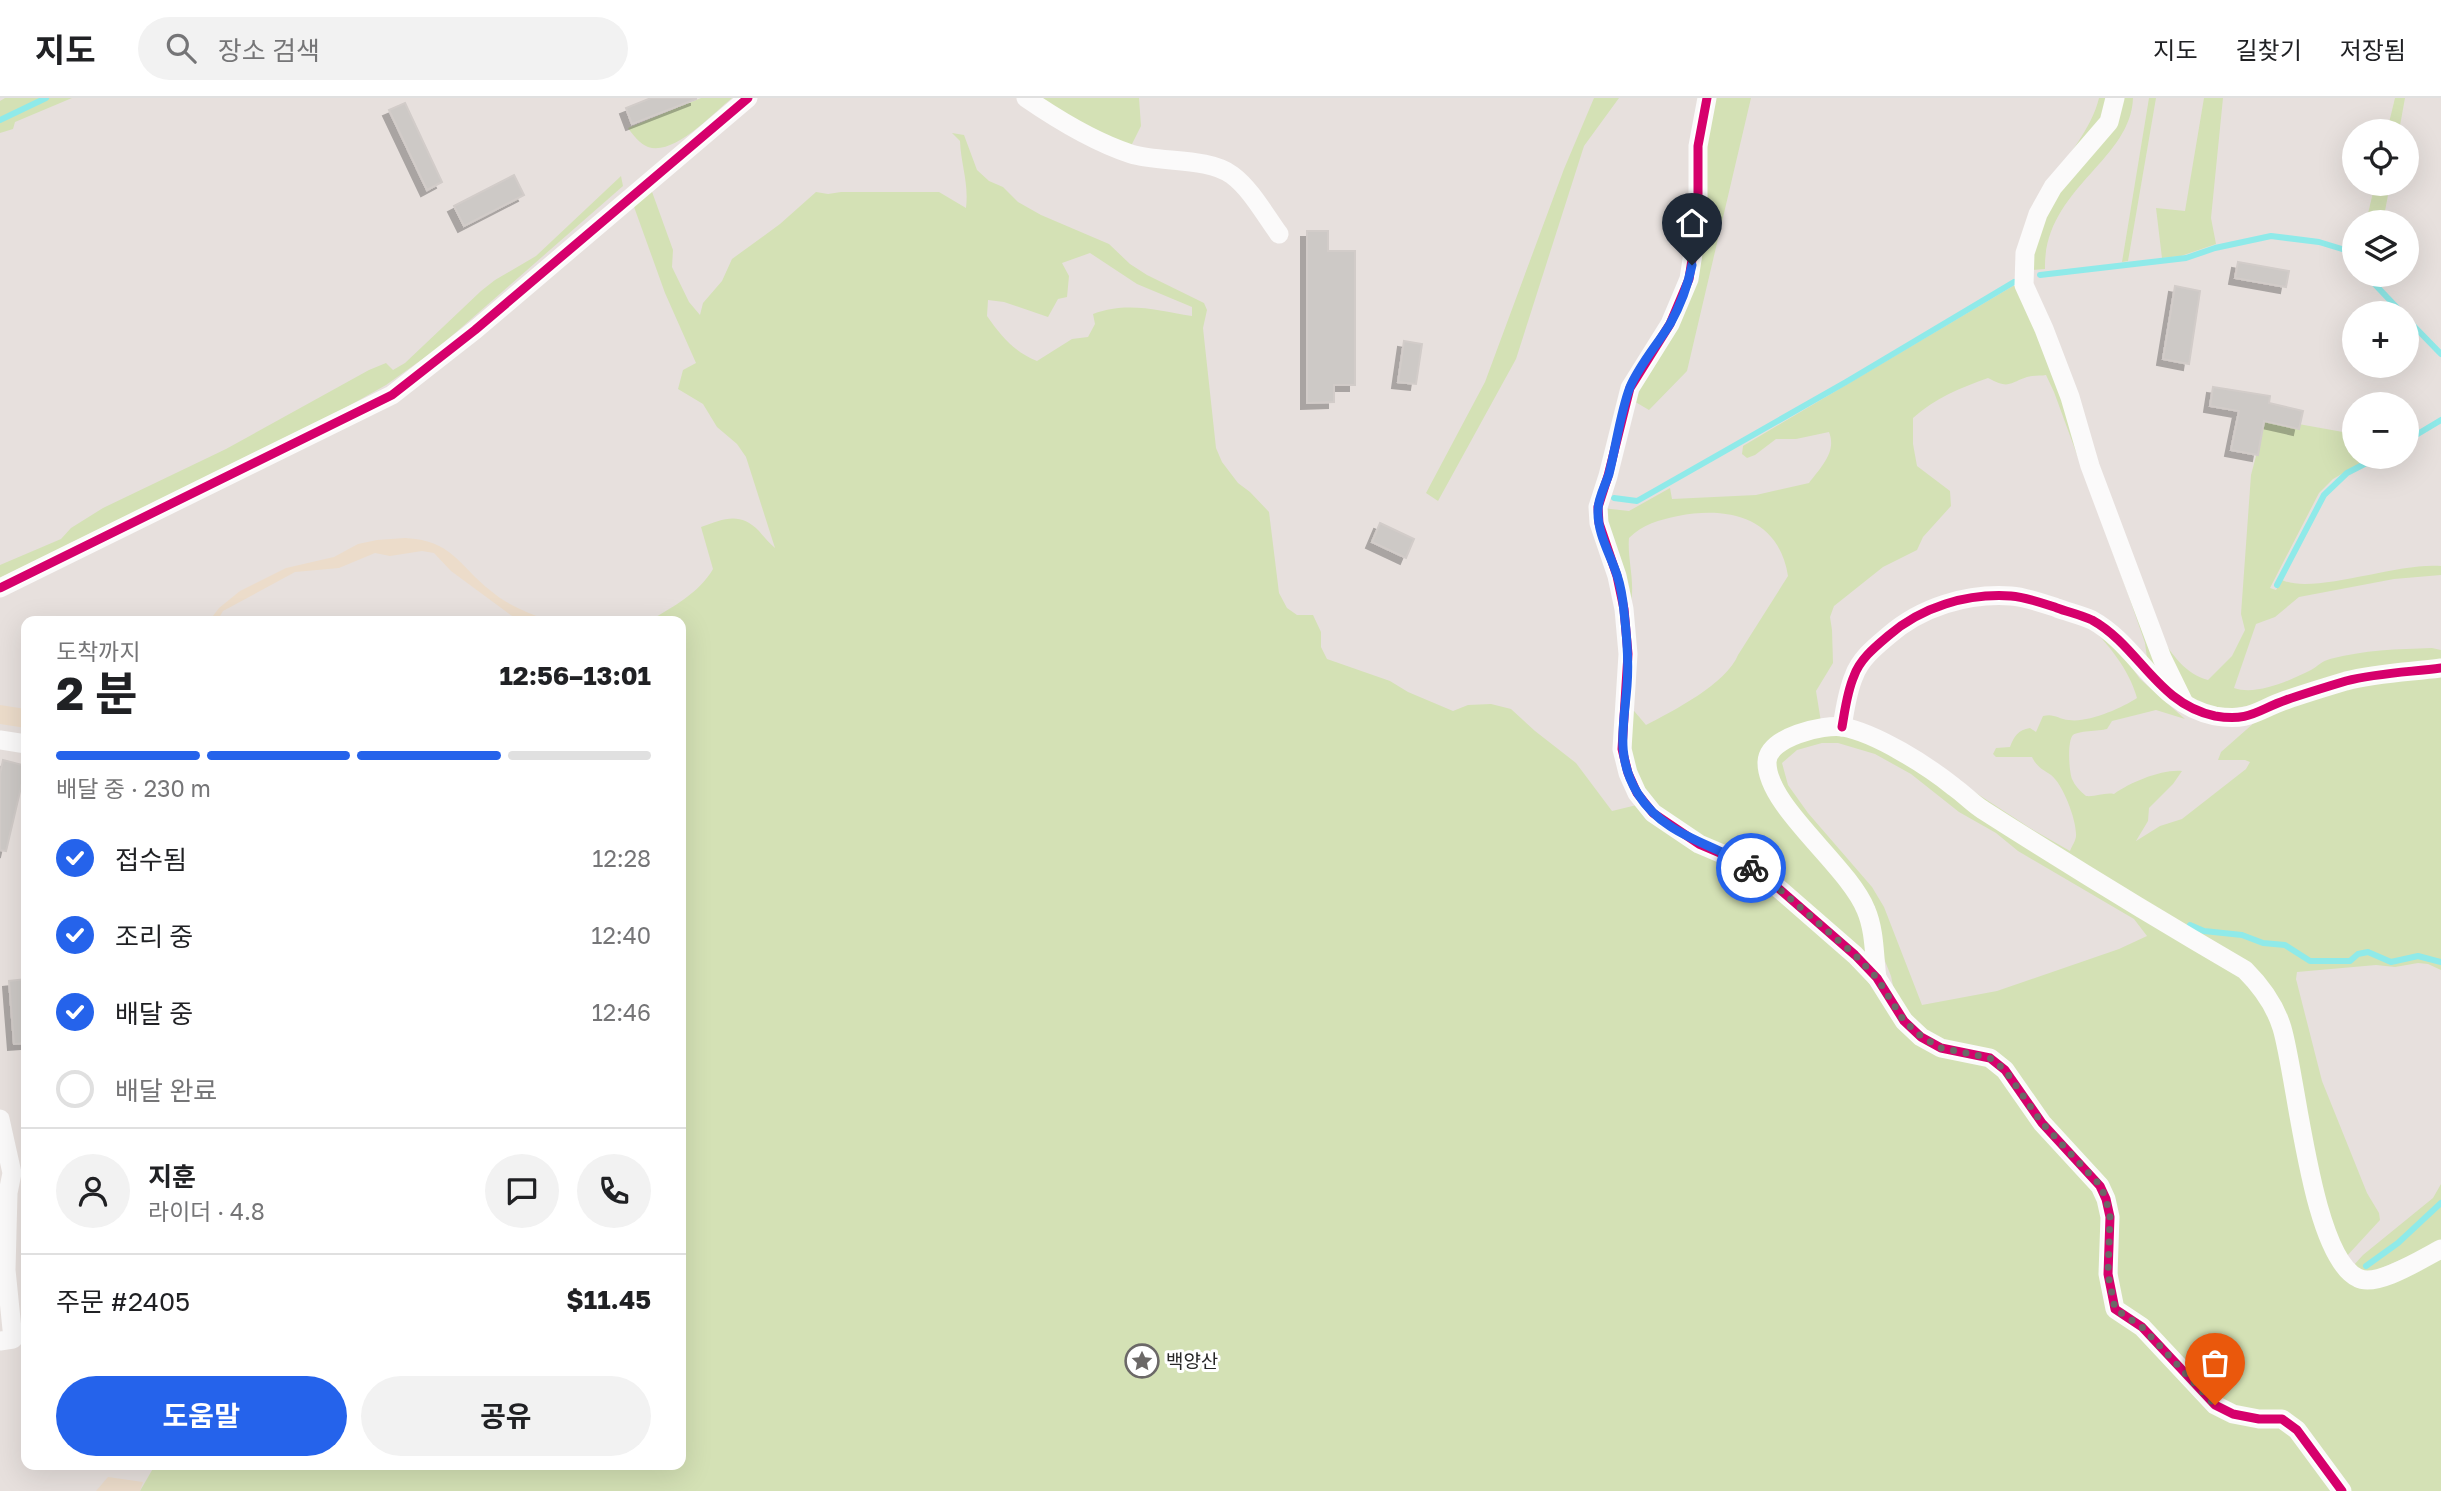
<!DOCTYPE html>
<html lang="ko">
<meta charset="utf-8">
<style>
:root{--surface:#fff;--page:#f2f2f2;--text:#202124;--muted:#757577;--line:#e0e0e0;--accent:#2563eb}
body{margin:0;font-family:"Golos Text","Noto Sans KR",sans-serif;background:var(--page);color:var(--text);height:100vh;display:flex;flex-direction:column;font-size:26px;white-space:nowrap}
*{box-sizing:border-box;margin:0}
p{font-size:23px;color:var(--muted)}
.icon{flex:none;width:38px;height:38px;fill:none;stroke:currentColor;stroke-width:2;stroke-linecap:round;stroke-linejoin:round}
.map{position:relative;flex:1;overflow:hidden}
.sheet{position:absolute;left:21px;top:518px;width:665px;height:854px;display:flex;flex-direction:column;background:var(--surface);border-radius:14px;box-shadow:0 7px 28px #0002}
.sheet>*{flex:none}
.tools{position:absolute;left:2342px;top:21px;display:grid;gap:14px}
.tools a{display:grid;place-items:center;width:77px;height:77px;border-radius:50%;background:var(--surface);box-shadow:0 7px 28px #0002;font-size:35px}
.pin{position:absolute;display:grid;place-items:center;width:60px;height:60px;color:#fff;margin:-72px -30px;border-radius:50% 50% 50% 0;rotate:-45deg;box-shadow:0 0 7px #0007}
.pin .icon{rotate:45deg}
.courier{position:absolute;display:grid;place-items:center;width:70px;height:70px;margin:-35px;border:5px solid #2563eb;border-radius:50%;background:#fff;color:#222;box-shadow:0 2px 9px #0007}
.headline em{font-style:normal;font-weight:700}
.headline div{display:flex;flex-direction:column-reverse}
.headline{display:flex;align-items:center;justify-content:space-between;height:119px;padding:0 35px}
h1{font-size:46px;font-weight:700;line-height:52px}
.bar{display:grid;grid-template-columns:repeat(4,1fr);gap:10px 7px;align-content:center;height:84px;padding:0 35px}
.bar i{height:9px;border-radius:5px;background:var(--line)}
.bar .current{background:var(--accent)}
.bar p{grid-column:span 4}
.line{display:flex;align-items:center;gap:18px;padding:0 35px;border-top:2px solid var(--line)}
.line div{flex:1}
.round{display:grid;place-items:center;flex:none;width:74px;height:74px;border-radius:37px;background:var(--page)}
ol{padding:0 35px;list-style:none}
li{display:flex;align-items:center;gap:21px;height:77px}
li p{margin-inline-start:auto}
li .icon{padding:7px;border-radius:50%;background:var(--accent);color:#fff;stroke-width:4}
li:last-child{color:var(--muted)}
li i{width:38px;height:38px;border:4px solid var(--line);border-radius:50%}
.cta{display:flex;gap:14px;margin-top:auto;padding:14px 35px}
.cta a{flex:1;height:80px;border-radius:42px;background:var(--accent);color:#fff;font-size:28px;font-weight:700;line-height:80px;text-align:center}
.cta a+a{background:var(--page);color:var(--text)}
header{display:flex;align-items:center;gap:42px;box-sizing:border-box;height:98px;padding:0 35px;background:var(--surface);border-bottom:2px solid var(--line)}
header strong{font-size:33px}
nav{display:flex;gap:38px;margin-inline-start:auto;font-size:24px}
.search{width:490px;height:63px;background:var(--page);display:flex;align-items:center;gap:18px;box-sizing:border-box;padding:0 24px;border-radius:38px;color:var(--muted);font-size:26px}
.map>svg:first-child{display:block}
.green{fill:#d4e1b5;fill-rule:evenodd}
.sand{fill:#ecdcca}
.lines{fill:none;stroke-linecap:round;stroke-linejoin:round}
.stream{stroke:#8feae9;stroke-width:6}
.building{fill:#cdc9c6;stroke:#d2ccc9;stroke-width:2;filter:url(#shadow)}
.minor{stroke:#fbfafa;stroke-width:19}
.cycleway-casing{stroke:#fff;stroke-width:13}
.cycleway{stroke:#d6006c;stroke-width:9}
.done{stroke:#6b6867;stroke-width:7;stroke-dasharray:0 12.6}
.route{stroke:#2563eb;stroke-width:9}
.labels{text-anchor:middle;stroke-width:6;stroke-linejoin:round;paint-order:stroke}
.poi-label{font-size:19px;fill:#282828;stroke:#fff;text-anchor:start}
</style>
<header>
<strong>지도</strong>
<div class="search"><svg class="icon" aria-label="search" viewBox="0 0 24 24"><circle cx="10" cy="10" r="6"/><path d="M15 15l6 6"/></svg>장소 검색</div>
<nav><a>지도</a><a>길찾기</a><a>저장됨</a></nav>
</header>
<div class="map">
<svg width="2441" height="1393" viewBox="0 0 2441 1393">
<defs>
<filter id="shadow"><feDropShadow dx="-6" dy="6" stdDeviation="0" flood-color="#0004"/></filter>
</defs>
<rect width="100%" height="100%" fill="#e7e0dd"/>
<g class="green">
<polygon points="5,0 42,0 0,20 0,3"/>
<polygon points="49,0 72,0 15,24 13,31 0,35 0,23"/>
<path d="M 701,0 L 732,0 C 712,16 674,58 648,49 C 640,46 633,37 628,30 Z"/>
<polygon points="1038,0 1139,0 1141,28 1131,48 1097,34"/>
<polygon points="1594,0 1619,0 1584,48 1516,261 1438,403 1426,395 1485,284 1564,71"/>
<polygon points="1712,0 1751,0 1687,273 1649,312 1632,302 1674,228"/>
<path d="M 2099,0 L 2110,0 L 2105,22 L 2049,86 C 2066,60 2092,30 2099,0 Z"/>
<path d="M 2123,0 L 2133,0 C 2131,63 2043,91 2045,171 L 2032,172 L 2036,141 L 2050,109 Z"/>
<polygon points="2149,0 2156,0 2128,163 2122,164"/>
<polygon points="2204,0 2223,0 2211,120 2216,146 2181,158 2162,160 2156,110 2185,113"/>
<polygon points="2395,0 2405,0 2399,33 2387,33"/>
<path d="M 952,35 L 964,37 L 977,72 L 989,83 L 1003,89 L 1018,104 L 1041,117 L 1109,146 L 1130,166 L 1147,177 L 1204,205 L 1207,212 L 1203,230 L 1216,350 L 1222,364 L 1238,385 L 1250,394 L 1269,414 L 1279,495 L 1287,510 L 1297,517 L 1313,517 L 1321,534 L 1321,549 L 1327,561 L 1390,583 L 1408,594 L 1453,613 L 1468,607 L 1491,606 L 1511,611 L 1535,633 L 1576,665 L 1612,713 L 1641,706 L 1744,770 L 1852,860 L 1901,926 L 1989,964 L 2103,1102 L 2104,1176 L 2140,1232 L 2198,1296 L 2281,1324 L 2337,1393 L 140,1393 L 155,1367 L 681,1367 L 681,523 L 649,523 C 673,509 699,495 713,471 L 701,429 C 723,421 740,413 759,433 C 764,439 769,445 775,450 L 746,359 L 737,346 L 717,329 L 703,306 L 678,291 L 683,272 L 696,265 L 665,195 L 633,106 L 651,91 L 673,152 L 672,169 L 689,204 L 700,217 L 703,205 L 722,183 L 732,161 L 780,126 L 816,94 L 828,96 L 841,94 L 939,94 L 966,110 C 969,85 961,67 960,43 ZM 1090,155 L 1137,186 L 1192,209 L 1192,218 C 1157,213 1129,203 1093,216 L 1095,226 L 1088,239 L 1072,241 L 1037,263 C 1014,254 1001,238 987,218 L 988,202 L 1004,204 L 1048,219 L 1058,201 L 1067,199 L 1069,178 L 1062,165 Z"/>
<polygon points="621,78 623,88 438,250 386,287 345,310 0,480 0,467 61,441 71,430 103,410 226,351 369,272 386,265 393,272 405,265 481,193 495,182 536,158"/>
<polygon points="2375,86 2390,86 2383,124 2366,124"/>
<path d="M 2013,188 L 2020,188 L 2135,496 L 2157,575 L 2147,560 L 2145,545 L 2127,493 L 2054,294 L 2046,277 C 2040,278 2033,277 2027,279 C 2007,286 2009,291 1988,280 C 1960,290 1935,300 1913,320 L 1913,346 L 1917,368 L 1950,393 L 1951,408 L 1923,439 L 1917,452 L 1883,469 L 1834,508 L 1830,519 L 1832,532 L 1833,565 L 1816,593 L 1821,624 L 1761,662 L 1850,794 L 1865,828 L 1865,857 L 1656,712 L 1633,673 L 1629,607 L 1646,627 C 1673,613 1726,586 1738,557 L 1788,478 C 1779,420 1729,408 1678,418 C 1659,422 1643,426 1629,440 C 1627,463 1637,489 1629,511 L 1602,410 L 1629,413 L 1670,390 L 1672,401 L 1756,397 L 1809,385 C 1821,369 1837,354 1829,334 L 1796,341 L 1776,341 L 1755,357 L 1747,360 L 1742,356 L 1743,348 Z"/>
<path d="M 2266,320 L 2354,336 L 2354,359 L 2371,359 L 2333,381 L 2319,395 L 2270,490 L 2276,492 L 2282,482 C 2314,497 2397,464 2441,468 L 2441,477 L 2394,481 L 2299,499 L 2275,519 L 2256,526 L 2234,590 C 2257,598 2291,582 2311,572 C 2318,568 2322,563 2330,561 C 2364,552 2397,551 2432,550 L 2441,552 L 2441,564 L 2266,605 L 2215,613 L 2185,599 L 2161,539 C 2173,558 2186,576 2208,582 L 2232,558 L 2245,532 L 2241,516 L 2251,377 Z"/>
<path d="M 2088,526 L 2112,542 L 2140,581 L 2185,621 L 2156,612 L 2112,623 L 2107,631 C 2099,633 2077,633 2073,637 C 2067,643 2069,673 2072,681 C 2075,688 2080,693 2086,698 C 2096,699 2105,694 2114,696 C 2131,684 2162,671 2182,673 L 2173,686 L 2149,710 L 2148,723 L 2136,743 L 2160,728 L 2182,721 L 2246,671 L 2250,664 L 2245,662 L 2218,662 L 2221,654 L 2255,624 L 2334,591 L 2441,576 L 2441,863 L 2418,858 L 2391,863 L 2368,854 L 2358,856 L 2350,862 L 2310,862 L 2285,846 L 2263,844 L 2242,837 L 2190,828 L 2203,833 L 2285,847 L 2310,864 L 2350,863 L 2358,857 L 2368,855 L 2391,865 L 2418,859 L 2441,865 L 2441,872 L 2428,866 L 2418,865 L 2395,869 L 2376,867 L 2297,874 L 2296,881 L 2322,983 L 2367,1095 L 2379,1115 L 2380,1122 L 2346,1159 L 2328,1119 L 2277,903 L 1983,705 L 1959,684 L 2030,730 L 2070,753 C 2072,748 2076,742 2076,738 C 2077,723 2063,686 2051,677 C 2042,671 2037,669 2032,659 L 1996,659 L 1993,656 L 1996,650 L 2010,649 C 2014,638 2018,632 2030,630 L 2036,634 L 2043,618 C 2054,615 2058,621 2069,622 C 2088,625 2122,610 2137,600 C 2129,571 2108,546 2088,526 Z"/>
<path d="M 1842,635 L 1898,659 L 2211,859 L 2255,890 L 2276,930 L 2304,1080 L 2355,1186 L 2441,1157 L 2441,1393 L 2347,1393 L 2300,1329 L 2234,1312 L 2119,1208 L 2115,1118 L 2008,969 L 1924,935 L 1896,902 L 1891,878 L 1879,848 L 1789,702 L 1773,663 L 1794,644 ZM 1822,645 L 1838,645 L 1875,656 L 1911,676 L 1959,714 L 1996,735 L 2018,753 L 2134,821 L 2147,838 L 2119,851 L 1997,893 L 1922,907 L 1884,809 L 1872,789 L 1808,715 L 1788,687 L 1782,665 L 1797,652 Z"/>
<polygon points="2441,1086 2441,1104 2398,1144 2365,1168 2399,1146 2441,1106 2441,1144 2368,1176 2353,1168 2363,1157 2433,1100"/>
</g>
<g class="sand">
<path d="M 405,440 C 452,442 458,467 491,493 C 507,507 530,516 550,523 L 519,523 L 451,473 L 434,455 L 422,453 L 390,458 L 375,455 L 339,470 L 295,474 L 223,513 L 217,523 L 209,523 L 219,510 L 240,493 L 286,470 L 334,459 L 358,446 L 377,442 Z"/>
<polygon points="0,607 26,611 26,630 0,626"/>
<polygon points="108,1379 143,1384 140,1393 96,1393"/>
</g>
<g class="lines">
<g class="stream">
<polyline points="0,22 46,0"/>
<polyline points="2040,177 2186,160 2215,150 2271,138 2319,144 2342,151"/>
<polyline points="2366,177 2402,215"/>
<polyline points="2406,220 2441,256"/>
<polyline points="2406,343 2441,322"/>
<polyline points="1614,400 1637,403 1846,284 2014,184"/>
<polyline points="2277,487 2324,397 2347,375 2378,359"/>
<polyline points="2190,827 2204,833 2242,837 2263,845 2285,847 2310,863 2350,863 2358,856 2368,854 2391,864 2418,858 2441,864"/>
<polyline points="2366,1168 2398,1145 2441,1105"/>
</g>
</g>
<g class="building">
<polygon points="651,0 696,0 696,1 632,26 626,10"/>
<polygon points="405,5 442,84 427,92 389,12"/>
<polygon points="514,77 524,97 464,128 454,108"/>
<polygon points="1307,133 1328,133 1328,153 1355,153 1355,287 1334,287 1334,304 1307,305"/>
<polygon points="2238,164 2289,173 2286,189 2235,180"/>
<polygon points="2175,188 2200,193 2189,266 2163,261"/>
<polygon points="1404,243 1422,246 1416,286 1398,284"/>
<polygon points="2213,289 2270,298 2269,305 2303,313 2299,331 2264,323 2258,357 2231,352 2239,313 2210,308"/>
<polygon points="1380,425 1414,441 1406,460 1372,444"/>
<polygon points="3,662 26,668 6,753 0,752 0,676"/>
<polygon points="26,881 26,945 14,946 9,883"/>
</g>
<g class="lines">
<g class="minor">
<path d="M 1026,0 C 1058,22 1094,44 1131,56 C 1160,65 1208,59 1232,77 C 1251,91 1265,117 1279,136"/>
<polyline points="1707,0 1698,48 1698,123 1689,181 1670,226 1630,290 1608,378 1598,409 1599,425 1617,478 1624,511 1628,556 1622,651 1628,675 1637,695 1653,715 1699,746 1746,766 1769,782 1855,857 1877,880 1904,923 1921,939 1941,950 1990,960 2005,972 2042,1025 2100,1088 2106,1101 2110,1119 2108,1176 2115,1211 2142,1229 2215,1307 2233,1316 2259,1321 2282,1321 2297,1332 2342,1393"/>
<polyline points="2115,0 2109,24 2053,89 2038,116 2025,155 2024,187 2044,231 2070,299 2090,368 2162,560 2183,603"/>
<polyline points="0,490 392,297 475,232 748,0"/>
<path d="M 1842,629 C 1845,612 1847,594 1854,578 C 1860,561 1875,549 1888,538 C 1921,509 1967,495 2011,498 C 2026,499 2042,505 2057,510 C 2068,514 2081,517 2092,522 C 2139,548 2157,606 2215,618 C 2250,624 2257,612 2286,602 C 2306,595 2326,589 2346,583 C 2377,575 2410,574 2441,570"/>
<polyline points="0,642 26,646"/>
<path d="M 1877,880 C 1874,858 1875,833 1866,812 C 1848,767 1766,708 1767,664 C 1768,639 1823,626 1843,629 C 1876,635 1928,668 1954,689 C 1964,696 1973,706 1983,712 C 2069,767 2157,821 2245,872 C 2262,889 2275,907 2282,930 C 2297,980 2311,1158 2358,1180 C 2377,1190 2423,1160 2441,1151"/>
<polyline points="0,1021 12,1075 8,1095 6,1172 13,1241 0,1243"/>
</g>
<defs>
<g id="cycleway">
<polyline points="1707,0 1698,48 1698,123 1689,181 1670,226 1630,290 1608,378 1598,409 1599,425 1617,478 1624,511 1628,556 1622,651 1628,675 1637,695 1653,715 1699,746 1746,766 1769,782 1855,857 1877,880 1904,923 1921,939 1941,950 1990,960 2005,972 2042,1025 2100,1088 2106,1101 2110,1119 2108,1176 2115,1211 2142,1229 2215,1307 2233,1316 2259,1321 2282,1321 2297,1332 2342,1393"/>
<polyline points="0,490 392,297 475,232 748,0"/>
<path d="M 1842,629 C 1845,612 1847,594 1854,578 C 1860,561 1875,549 1888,538 C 1921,509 1967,495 2011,498 C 2026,499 2042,505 2057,510 C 2068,514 2081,517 2092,522 C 2139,548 2157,606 2215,618 C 2250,624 2257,612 2286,602 C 2306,595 2326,589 2346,583 C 2377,575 2410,574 2441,570"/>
</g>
</defs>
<use href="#cycleway" class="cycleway-casing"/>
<use href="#cycleway" class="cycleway"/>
</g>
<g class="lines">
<polyline class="done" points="1751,770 1769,782 1855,857 1877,880 1904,923 1922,939 1941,950 1990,960 2005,972 2042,1025 2100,1087 2106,1101 2110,1119 2108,1176 2115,1211 2142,1229 2215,1307"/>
<path class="route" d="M 1692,167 C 1688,187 1680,208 1670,226 C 1657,247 1640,266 1630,289 C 1620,315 1616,349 1609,376 C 1605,388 1598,400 1598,412 C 1597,435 1610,456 1617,477 C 1621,489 1623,502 1624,514 C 1627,539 1629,563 1627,588 C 1624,627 1615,659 1638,696 C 1666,740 1712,744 1751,770"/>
</g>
<defs>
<symbol id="sight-ring" viewBox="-11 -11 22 22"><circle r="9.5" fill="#fff" stroke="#6b6867" stroke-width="1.5"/><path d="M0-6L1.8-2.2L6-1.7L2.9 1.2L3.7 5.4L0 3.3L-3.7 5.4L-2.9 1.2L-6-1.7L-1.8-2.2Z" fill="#6b6867"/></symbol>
</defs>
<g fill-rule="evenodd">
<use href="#sight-ring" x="1123" y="1244" width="38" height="38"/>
</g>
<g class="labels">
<g class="poi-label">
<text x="1166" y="1270">백양산</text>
</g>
</g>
</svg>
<div class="tools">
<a><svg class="icon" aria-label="locate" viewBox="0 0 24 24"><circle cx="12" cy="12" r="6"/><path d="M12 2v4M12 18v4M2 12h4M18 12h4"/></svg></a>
<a><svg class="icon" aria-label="layers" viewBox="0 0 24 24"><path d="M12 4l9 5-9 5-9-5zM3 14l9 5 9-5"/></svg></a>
<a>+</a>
<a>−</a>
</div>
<div class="pin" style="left:2215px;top:1307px;background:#ea580c"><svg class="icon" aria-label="bag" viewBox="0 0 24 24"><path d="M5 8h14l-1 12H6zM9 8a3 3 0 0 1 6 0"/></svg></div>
<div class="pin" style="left:1692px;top:167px;background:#1f2937"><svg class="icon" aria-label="home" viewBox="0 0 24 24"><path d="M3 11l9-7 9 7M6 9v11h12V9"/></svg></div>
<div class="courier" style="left:1751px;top:770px"><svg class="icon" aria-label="bike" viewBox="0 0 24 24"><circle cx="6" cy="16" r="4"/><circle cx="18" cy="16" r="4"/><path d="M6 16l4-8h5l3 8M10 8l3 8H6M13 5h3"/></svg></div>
<section class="sheet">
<div class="headline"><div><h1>2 분</h1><p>도착까지</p></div><em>12:56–13:01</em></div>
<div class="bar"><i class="current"></i><i class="current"></i><i class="current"></i><i></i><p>배달 중 · 230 m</p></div>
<ol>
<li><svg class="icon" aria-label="check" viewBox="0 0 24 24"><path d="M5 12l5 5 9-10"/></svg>접수됨<p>12:28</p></li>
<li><svg class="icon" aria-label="check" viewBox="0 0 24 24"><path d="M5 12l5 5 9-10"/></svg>조리 중<p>12:40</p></li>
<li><svg class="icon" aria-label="check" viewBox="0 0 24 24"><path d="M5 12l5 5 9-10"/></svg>배달 중<p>12:46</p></li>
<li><i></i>배달 완료</li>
</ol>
<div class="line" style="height:126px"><a class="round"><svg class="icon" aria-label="person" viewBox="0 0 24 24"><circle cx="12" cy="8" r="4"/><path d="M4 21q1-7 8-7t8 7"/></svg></a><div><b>지훈</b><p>라이더 · 4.8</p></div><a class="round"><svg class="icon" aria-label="chat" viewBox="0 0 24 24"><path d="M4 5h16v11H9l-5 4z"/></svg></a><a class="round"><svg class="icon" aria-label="phone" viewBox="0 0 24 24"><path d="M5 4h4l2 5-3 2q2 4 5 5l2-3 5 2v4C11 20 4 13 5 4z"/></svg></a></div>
<div class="line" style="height:91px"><div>주문 #2405</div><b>$11.45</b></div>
<div class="cta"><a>도움말</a><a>공유</a></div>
</section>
</div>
